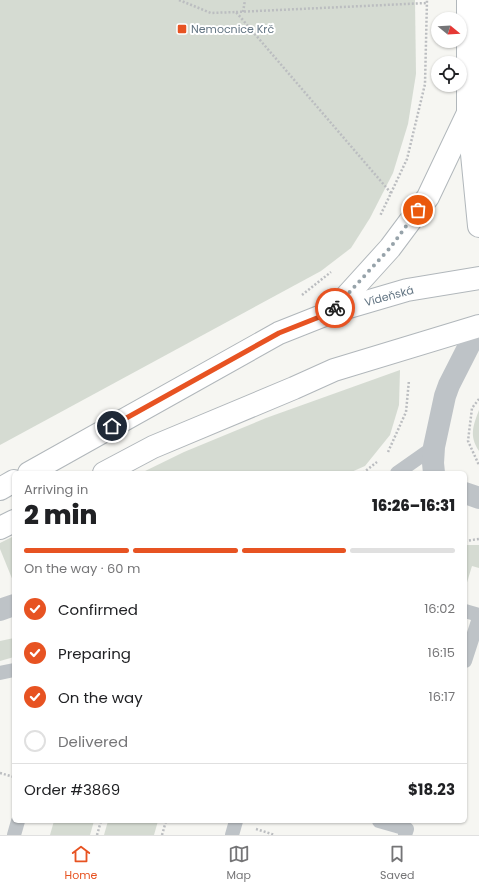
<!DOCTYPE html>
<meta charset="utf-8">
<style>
:root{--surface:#fff;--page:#f2f2f2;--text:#202124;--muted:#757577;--line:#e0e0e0;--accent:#e75322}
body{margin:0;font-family:Poppins,sans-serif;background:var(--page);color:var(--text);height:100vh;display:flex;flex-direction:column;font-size:15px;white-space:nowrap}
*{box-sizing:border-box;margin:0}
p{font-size:13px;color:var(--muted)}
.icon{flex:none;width:22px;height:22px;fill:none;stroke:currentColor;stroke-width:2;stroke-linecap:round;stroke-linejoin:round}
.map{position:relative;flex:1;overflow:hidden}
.sheet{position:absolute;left:12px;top:471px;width:455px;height:352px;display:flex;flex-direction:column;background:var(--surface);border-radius:6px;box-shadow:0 1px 3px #0004}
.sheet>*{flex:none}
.needle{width:26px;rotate:108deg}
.tools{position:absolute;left:431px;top:12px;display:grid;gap:8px}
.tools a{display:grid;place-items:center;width:36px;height:36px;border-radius:50%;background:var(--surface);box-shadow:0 1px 3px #0004;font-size:20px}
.pin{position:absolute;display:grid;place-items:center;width:34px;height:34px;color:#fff;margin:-17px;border:2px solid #fff;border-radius:50%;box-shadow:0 1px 4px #0007}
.courier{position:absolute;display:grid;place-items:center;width:40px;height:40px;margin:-20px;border:3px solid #e75322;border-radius:50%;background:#fff;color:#222;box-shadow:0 1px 5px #0007}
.head em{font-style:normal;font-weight:800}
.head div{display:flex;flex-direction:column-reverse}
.head{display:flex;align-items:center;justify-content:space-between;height:68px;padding:0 12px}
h1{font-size:26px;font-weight:800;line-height:30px}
.bar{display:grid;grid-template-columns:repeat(4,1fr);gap:6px 4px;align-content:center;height:48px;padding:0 12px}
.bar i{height:5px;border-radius:3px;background:var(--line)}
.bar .selected{background:var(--accent)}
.bar p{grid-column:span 4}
.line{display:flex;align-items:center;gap:10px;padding:0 12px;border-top:1px solid var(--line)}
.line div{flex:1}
ol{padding:0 12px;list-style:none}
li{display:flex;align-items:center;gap:12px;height:44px}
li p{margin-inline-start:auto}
li .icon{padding:4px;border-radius:50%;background:var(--accent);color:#fff;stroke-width:4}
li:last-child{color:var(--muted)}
li i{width:22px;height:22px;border:2px solid var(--line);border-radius:50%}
.tab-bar{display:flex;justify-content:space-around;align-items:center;height:56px;border-top:1px solid var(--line);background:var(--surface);font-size:11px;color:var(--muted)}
.tab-bar a{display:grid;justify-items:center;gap:2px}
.tab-bar .selected{color:var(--accent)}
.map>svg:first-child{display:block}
.green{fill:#d5dbd2}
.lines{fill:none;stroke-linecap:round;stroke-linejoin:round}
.secondary-casing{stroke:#b1b7bb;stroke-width:24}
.path{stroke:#bbbdc0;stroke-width:2.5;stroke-dasharray:2 2;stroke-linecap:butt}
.service{stroke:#bec3c7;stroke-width:14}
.minor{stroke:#bec3c7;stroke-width:22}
.secondary{stroke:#fff;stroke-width:22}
.done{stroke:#97a3aa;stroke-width:4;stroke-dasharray:0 7.2}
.route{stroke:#e75322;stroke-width:5}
.poi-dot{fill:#e75322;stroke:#fff;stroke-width:1.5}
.labels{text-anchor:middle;stroke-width:4;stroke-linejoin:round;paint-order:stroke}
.poi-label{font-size:11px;fill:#647684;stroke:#fff;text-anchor:start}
.street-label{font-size:11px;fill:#647684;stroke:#fff}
</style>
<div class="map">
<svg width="479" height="835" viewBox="0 0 479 835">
<rect width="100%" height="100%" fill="#f6f6f2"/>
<g class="green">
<polygon points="0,0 415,0 416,74 408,124 393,173 370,218 351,248 321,271 0,445"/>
<polygon points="400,370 399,405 390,435 365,466 349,473 141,473 184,452 266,418"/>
<path d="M 479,410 L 479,451 C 469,436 473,426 479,410 Z"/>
<polygon points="14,536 14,580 13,581 0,549 0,543"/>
<polygon points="465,545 479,545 479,568 472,566 465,589"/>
<polygon points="14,638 14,657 0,661 0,641"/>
<polygon points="54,821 94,821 90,835 50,835"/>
<polygon points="108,821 158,821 154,835 104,835"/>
</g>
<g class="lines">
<defs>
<g id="secondary">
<polyline points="468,0 468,113 479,226"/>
<polyline points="332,312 390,248 428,197 468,113"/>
<polyline points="29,473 279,333 332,312 407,290 479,278"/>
<polyline points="104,473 153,447 294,388 334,370 479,326"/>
<polyline points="0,489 14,481"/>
<polyline points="0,528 14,521"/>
</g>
</defs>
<use href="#secondary" class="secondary-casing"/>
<g class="path">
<polyline points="179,0 211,13 236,12 391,193 380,216"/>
<polyline points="236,12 427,3"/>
<polyline points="243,12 245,0"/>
<polyline points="391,193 407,159 425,84 427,0"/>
<polyline points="302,295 331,272"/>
<polyline points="479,399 472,408 468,441 478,463 479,464"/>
<polyline points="388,452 406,412 409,380"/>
<polyline points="363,473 377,462"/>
<polyline points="465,541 479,539"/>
<polyline points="0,773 14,777"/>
<polyline points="256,829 275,835"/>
<polyline points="97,835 101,821"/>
<polyline points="162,835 166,821"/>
</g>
<g class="service">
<polyline points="397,473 434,447"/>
<polyline points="465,611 479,615"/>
<polyline points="465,661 479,618"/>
<polyline points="0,673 14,670"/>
<polyline points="379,821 407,829 405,835"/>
<polyline points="14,835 18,821"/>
<polyline points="232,835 236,821"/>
</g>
<g class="minor">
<polyline points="434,473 433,463 434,447 445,396 449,385 479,326"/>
<polyline points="465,493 479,498"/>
<polyline points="0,610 14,605"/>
</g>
<use href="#secondary" class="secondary"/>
</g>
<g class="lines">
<polyline class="done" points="335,308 390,248 418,210"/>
<polyline class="route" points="112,426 279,333 332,312 335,308"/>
</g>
<rect class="poi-dot" x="177" y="24" width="10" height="10" rx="2"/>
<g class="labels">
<g class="poi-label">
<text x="191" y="33">Nemocnice Krč</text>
</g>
<g class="street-label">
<text transform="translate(389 296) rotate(-15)" y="4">Vídeňská</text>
</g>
</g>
</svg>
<div class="tools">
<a><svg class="needle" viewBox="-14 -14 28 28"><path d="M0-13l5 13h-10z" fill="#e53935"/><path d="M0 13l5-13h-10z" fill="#757577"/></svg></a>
<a><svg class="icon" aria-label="locate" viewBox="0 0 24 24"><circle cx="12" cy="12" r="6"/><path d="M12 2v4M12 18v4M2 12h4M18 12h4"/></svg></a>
</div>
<div class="pin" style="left:418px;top:210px;background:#ea580c"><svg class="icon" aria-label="bag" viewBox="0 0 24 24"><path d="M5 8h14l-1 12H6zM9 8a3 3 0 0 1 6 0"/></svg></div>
<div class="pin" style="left:112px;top:426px;background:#1f2937"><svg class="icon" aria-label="home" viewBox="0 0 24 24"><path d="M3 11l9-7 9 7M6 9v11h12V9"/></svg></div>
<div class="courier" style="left:335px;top:308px"><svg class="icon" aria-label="bike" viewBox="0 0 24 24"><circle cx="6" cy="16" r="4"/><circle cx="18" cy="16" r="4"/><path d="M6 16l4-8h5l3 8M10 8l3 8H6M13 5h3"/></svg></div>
<section class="sheet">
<div class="head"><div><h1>2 min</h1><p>Arriving in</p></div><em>16:26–16:31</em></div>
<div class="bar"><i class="selected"></i><i class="selected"></i><i class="selected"></i><i></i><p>On the way · 60 m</p></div>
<ol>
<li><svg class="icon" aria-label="check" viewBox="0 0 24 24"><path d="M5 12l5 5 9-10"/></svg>Confirmed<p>16:02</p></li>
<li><svg class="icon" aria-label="check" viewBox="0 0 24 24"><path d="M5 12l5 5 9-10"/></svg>Preparing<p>16:15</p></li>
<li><svg class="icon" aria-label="check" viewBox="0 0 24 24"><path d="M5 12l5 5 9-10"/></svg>On the way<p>16:17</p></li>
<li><i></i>Delivered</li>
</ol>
<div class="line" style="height:52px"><div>Order #3869</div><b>$18.23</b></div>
</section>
</div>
<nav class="tab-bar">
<a class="selected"><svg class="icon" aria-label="home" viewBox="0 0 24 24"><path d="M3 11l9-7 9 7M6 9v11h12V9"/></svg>Home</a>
<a><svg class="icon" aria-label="map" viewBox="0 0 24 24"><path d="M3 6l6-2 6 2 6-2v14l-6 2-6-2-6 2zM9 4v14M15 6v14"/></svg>Map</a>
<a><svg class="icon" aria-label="saved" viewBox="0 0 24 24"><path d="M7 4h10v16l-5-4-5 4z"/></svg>Saved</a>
</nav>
